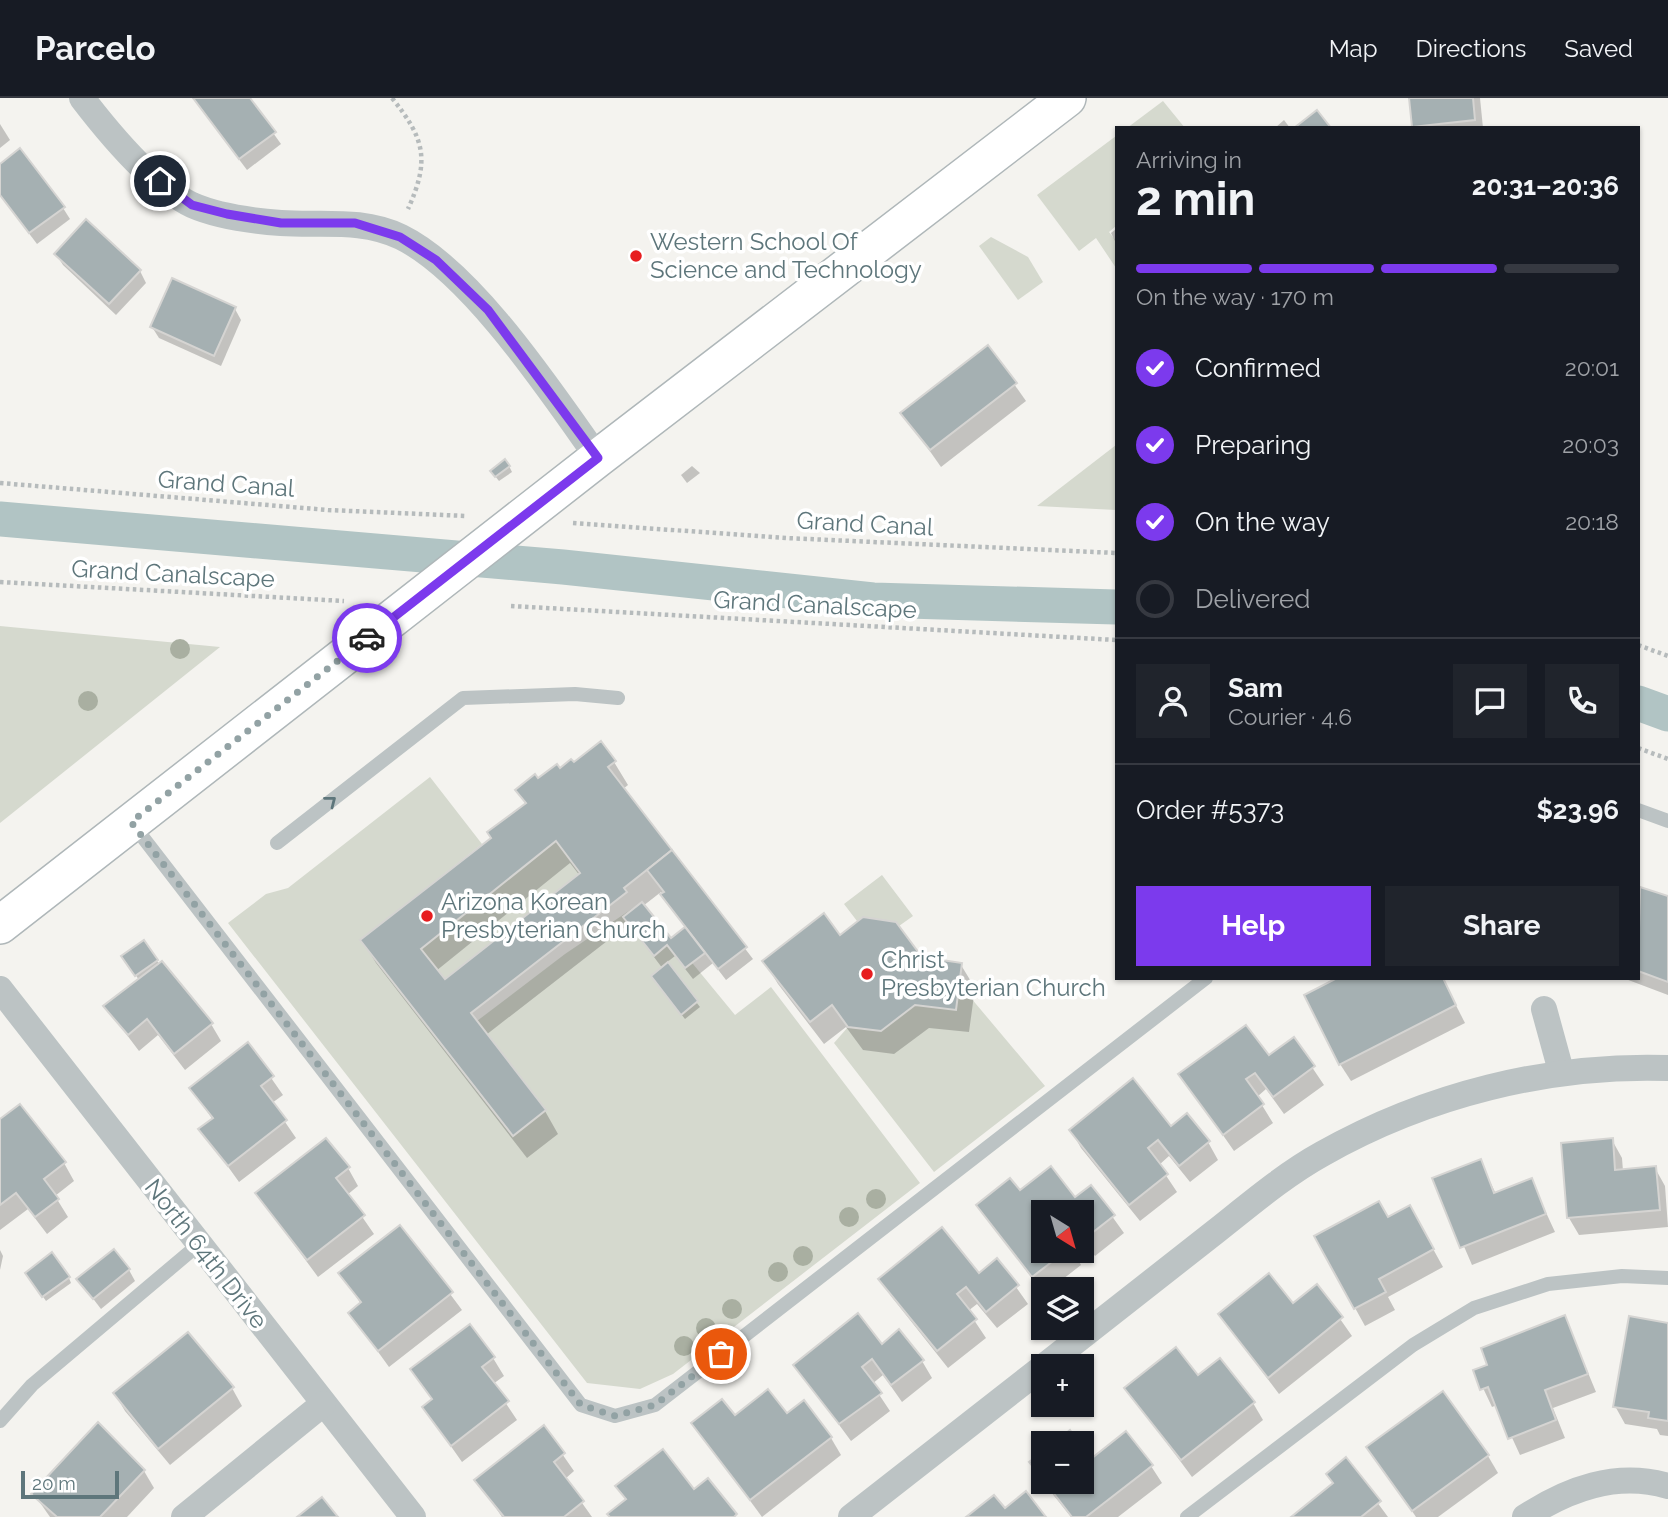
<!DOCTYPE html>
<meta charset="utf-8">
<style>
:root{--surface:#171b24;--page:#20242c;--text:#f1f3f6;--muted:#9ea1a6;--line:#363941;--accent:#7c3aed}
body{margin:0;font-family:Raleway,sans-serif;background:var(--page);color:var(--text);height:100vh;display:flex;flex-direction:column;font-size:26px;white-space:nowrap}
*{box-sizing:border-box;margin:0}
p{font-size:23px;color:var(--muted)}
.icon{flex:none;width:38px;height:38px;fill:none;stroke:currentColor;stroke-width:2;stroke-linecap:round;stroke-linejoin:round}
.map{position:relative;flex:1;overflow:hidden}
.side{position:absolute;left:1115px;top:28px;width:525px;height:854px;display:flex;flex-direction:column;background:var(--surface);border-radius:0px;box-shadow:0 2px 5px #0004}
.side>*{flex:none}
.needle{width:46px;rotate:143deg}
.controls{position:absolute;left:1031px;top:1102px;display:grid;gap:14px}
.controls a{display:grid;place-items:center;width:63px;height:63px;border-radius:0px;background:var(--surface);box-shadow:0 2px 5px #0004;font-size:35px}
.scale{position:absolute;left:21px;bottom:18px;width:98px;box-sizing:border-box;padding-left:7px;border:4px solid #5e767b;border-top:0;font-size:19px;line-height:24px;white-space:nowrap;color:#5e767b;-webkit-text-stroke:5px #fff;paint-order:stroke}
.pin{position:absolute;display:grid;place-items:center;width:60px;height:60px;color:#fff;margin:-30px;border:4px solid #fff;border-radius:50%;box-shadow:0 2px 7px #0007}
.courier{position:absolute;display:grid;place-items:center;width:70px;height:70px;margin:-35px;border:5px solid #7c3aed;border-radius:50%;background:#fff;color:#222;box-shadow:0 2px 9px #0007}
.summary em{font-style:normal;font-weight:700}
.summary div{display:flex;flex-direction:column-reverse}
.summary{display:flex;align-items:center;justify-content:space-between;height:119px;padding:0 21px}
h1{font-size:46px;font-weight:700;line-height:52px}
.bar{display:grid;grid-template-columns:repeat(4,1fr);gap:10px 7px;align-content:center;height:84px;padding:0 21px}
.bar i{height:9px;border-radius:5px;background:var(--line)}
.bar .selected{background:var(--accent)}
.bar p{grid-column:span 4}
.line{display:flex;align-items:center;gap:18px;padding:0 21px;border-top:2px solid var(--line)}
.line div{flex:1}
.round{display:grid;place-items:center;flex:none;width:74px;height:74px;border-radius:0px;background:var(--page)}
ol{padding:0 21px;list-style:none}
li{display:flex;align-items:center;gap:21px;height:77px}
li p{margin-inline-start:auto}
li .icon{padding:7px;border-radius:50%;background:var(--accent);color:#fff;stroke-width:4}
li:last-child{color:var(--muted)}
li i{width:38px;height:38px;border:4px solid var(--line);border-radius:50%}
.button{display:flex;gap:14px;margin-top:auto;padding:14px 21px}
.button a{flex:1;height:80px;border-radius:0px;background:var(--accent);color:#fff;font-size:28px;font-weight:700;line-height:80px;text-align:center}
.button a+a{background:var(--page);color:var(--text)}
header{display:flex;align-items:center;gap:42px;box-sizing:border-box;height:98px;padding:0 35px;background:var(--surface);border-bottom:2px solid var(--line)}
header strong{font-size:33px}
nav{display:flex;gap:38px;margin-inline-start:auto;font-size:24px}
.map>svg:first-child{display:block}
.green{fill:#d5d9ce}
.shadow{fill:#0003;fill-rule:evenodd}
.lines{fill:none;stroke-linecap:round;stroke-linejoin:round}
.canal{stroke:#b1c4c4;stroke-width:35}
.building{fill:#a5b0b2;stroke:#d5d4d2;stroke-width:2;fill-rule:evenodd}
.secondary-casing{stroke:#afb7b9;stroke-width:40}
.path{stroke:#b6bbbc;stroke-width:4.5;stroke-dasharray:3.5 3.5;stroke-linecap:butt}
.service{stroke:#bcc3c4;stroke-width:14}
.minor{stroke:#bcc3c4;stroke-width:26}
.secondary{stroke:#fff;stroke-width:37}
.tree{fill:#a9afa1}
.oneway{stroke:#5e767b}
.done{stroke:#92a2a4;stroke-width:7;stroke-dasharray:0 12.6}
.route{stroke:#7c3aed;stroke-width:9}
.poi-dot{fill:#e71d1f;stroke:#fff;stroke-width:2.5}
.labels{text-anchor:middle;stroke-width:7;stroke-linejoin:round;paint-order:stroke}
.poi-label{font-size:24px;fill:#5e767b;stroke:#fff;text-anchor:start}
.street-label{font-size:24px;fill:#5e767b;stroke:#fff}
</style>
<header>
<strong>Parcelo</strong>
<nav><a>Map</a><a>Directions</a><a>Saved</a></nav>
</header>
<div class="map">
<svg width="1668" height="1419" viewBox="0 0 1668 1419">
<rect width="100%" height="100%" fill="#f4f3ef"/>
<g class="green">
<polygon points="1163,3 1185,30 1127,30"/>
<polygon points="1116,38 1116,128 1109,134 1116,143 1116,170 1096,140 1079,153 1037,97"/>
<polygon points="991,139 1028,159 1043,184 1018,202 979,148"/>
<polygon points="1116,347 1116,412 1037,408"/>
<polygon points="0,528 220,549 0,725"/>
<polygon points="430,679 482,746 360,842 512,1038 546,1012 477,923 565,856 642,804 735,917 771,889 920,1085 673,1276 640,1291 587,1285 228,825 266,796 288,790"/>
<polygon points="556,743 580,775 445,881 421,851"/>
<polygon points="882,777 913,818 899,828 895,824 863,819 857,823 844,806"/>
<polygon points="960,887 1045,988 934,1074 834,945 848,929 881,933 915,907 956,912"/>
</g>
<g class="shadow">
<polygon points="193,0 248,0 281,46 247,72"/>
<polygon points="1411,0 1480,0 1483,30 1415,30"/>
<polygon points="1284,22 1290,30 1275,30"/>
<polygon points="0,26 10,42 0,50"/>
<polygon points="0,68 63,110 70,121 37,146 0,97"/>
<polygon points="1116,131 1116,145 1111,135"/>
<polygon points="56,156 140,173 146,185 116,217 63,167"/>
<polygon points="235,211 241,222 221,268 159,240 152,229"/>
<polygon points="988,249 1026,303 941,369 903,315"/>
<polygon points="509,368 512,374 499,383 495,378"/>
<polygon points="692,368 700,375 687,385 681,377"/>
<path d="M 614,664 L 628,687 L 623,691 L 753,861 L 726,882 L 713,865 L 693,881 L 675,858 L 666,865 L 700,909 L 685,921 L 656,884 L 663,871 L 629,826 L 486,937 L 545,1013 L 558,1036 L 527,1060 L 376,865 L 362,842 L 493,740 L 526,707 L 518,692 L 573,667 ZM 570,765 L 580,778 L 444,884 L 436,873 ZM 661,794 L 686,830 L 670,843 L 643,808 Z"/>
<polygon points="1641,791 1668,800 1668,897 1623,880 1638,880"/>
<polygon points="840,839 921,860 961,867 975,890 969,934 929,930 894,956 863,952 846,929 824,946 778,886 764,863"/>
<polygon points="157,863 211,926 221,943 185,972 158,937 139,953 105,908 139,882 127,864"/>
<polygon points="1442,880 1465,925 1351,983 1340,966"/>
<polygon points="1293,941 1324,987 1284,1016 1266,991 1257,999 1273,1025 1234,1053 1181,977 1269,960"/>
<polygon points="248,947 283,997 272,1005 296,1040 239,1084 201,1031 213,1022 191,990"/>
<polygon points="0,1024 64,1065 74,1083 55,1098 68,1119 47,1136 28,1111 0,1132"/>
<polygon points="1171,1030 1208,1044 1218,1062 1190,1084 1169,1058 1159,1067 1177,1094 1140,1123 1081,1050 1071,1032"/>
<polygon points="1612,1042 1622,1060 1623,1073 1655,1070 1665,1088 1668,1129 1579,1137 1569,1120"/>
<polygon points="1480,1063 1496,1096 1531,1082 1555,1134 1472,1167 1435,1081"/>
<polygon points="348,1070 358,1088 347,1097 374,1136 318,1179 257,1096"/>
<polygon points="1091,1089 1124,1135 1095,1158 1082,1141 1082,1115 1043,1115 1043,1153 1073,1153 1081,1167 1049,1192 1043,1192 1043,1195 978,1108 1019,1094 1075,1102"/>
<polygon points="1410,1109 1443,1169 1388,1199 1395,1212 1365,1228 1316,1139 1387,1120"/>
<polygon points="400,1129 462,1212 389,1269 350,1215 361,1206 341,1176"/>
<polygon points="0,1152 3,1158 0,1172"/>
<polygon points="997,1162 1028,1206 997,1230 977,1206 968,1213 986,1240 948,1270 891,1198 881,1181 979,1177"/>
<polygon points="129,1172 135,1183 101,1211 78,1181"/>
<polygon points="30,1180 69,1180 71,1185 46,1203"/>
<polygon points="1317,1188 1352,1238 1279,1296 1220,1217 1293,1207"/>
<polygon points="1565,1219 1596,1294 1553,1310 1565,1340 1520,1357 1497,1307 1492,1309 1475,1273 1489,1268"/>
<polygon points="1668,1226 1668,1338 1660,1337 1657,1331 1625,1326 1615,1308"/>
<polygon points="882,1248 922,1263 932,1280 902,1304 883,1277 872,1286 890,1313 851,1343 795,1267"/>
<polygon points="493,1260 504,1278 493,1286 517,1322 462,1364 424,1310 433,1303 412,1272"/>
<polygon points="232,1290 242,1308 170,1367 125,1313 115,1296"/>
<polygon points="1126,1290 1253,1305 1263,1322 1192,1379"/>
<polygon points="787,1318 831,1340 841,1357 762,1419 693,1325"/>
<polygon points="544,1330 574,1373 565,1381 592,1419 502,1419 477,1382"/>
<polygon points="1369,1349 1488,1358 1498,1375 1438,1419 1416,1419"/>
<polygon points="1082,1350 1092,1363 1151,1368 1162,1385 1118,1419 1071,1419 1043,1384 1082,1384"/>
<polygon points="1346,1362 1388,1419 1294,1419 1334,1387"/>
<polygon points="144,1373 154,1390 127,1419 50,1419 34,1396"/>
</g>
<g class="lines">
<g class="canal">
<polyline points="0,421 563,469 873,502 1116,509"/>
<polyline points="1638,605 1668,616"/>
</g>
</g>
<g class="building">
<polygon points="193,0 250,0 276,34 239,61"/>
<polygon points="1409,0 1473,0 1475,22 1412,29"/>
<polygon points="1317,12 1331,30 1294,30"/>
<polygon points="20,50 65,109 29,135 0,97 0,66"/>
<polygon points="86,121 141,172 109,206 54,156"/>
<polygon points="172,180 236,209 214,258 150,229"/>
<polygon points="988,247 1017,285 930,352 900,315"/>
<polygon points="505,361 510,368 495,379 490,373"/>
<path d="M 601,643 L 616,663 L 608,669 L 672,752 L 624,790 L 627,794 L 471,915 L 546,1012 L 513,1038 L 360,842 L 491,740 L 487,734 L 526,705 L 515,692 L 535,676 L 538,680 L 557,666 L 560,670 L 571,661 L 574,664 ZM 556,743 L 580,775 L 445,881 L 421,851 Z"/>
<polygon points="672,752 747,849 718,871 660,796 664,794 647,772"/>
<polygon points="1640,789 1668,798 1668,884 1638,873"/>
<polygon points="642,804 671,840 685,829 705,855 685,870 667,847 654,858 623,819"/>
<polygon points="824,815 840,837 863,819 896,824 922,859 962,865 956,912 915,907 881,933 848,929 832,907 810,924 762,863"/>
<polygon points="144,842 158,862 135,878 121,858"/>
<polygon points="162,863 213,925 174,956 147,921 128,937 103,908"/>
<polygon points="668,864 698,903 681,917 651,878"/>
<polygon points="1337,880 1443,880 1456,907 1339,967 1304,897"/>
<polygon points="1246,927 1269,957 1294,939 1315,968 1273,999 1255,975 1246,981 1264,1006 1223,1037 1178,976"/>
<polygon points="248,944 274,978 261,988 287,1022 228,1068 198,1031 213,1020 189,990"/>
<polygon points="1133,980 1171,1028 1187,1015 1210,1043 1179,1068 1158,1042 1148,1050 1168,1076 1129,1107 1069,1032"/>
<polygon points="20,1006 66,1064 44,1081 59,1101 35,1119 16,1095 0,1107 0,1021"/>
<polygon points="326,1040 350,1069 336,1080 365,1117 307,1162 255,1095"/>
<polygon points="1613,1040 1615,1072 1656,1068 1660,1112 1567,1120 1561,1045"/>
<polygon points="1481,1061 1494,1095 1532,1080 1546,1116 1460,1150 1432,1080"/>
<polygon points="1051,1068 1075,1099 1091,1087 1115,1117 1083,1142 1082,1115 1043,1115 1043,1153 1066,1153 1032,1179 976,1107 1010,1080 1020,1092"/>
<polygon points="1379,1103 1388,1119 1410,1107 1434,1151 1379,1181 1386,1194 1354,1211 1314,1138"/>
<polygon points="400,1127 453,1194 378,1253 348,1215 361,1204 338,1175"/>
<polygon points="942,1129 979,1175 997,1160 1019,1187 986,1214 966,1189 957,1196 977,1221 937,1253 878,1181"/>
<polygon points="114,1151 130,1171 93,1201 76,1181"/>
<polygon points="52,1154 70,1179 42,1199 25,1175"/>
<polygon points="1269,1175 1293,1205 1317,1186 1343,1219 1268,1280 1218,1216"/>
<polygon points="858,1215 882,1246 899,1231 924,1262 891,1287 872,1261 862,1269 882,1295 839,1326 793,1267"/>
<polygon points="1565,1217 1588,1276 1545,1292 1556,1322 1508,1341 1488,1289 1480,1292 1473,1272 1487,1267 1481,1250"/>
<polygon points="1629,1218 1668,1225 1668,1323 1648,1320 1649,1314 1613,1309"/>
<polygon points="470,1226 495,1259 482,1269 509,1303 451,1348 422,1309 432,1301 410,1271"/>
<polygon points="188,1234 234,1289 158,1351 113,1295"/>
<polygon points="1176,1249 1198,1277 1220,1260 1255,1304 1181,1362 1124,1290"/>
<polygon points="768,1291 787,1315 804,1302 832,1339 750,1402 691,1325 722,1301 735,1317"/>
<polygon points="1443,1293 1489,1357 1412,1413 1366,1349"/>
<polygon points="98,1324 145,1372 100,1419 57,1419 31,1396"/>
<polygon points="544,1327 565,1355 554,1364 584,1403 564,1419 504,1419 474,1382"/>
<polygon points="1070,1332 1080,1346 1053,1346"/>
<polygon points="1126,1333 1153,1367 1086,1419 1072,1419 1045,1384 1082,1384 1082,1347 1092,1360"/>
<polygon points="663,1351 694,1391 708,1380 737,1416 734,1419 610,1419 607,1416 626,1401 615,1388"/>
<polygon points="1043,1354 1043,1381 1029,1364"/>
<polygon points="1346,1359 1381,1403 1361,1419 1291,1419 1333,1385 1326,1376"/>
<polygon points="1026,1393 1046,1419 966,1419 994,1397 1005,1410"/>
<polygon points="322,1399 338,1419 297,1419"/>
</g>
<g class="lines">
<defs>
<polyline id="secondary" points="0,827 598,360 1067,0"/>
</defs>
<use href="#secondary" class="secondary-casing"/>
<g class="path">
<path d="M 392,0 C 425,41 430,62 408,111"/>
<polyline points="0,385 328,412 467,418"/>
<polyline points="573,425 786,440 1116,455"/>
<polyline points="0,484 344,503"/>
<polyline points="511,508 1116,542"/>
<polyline points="1638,547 1668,558"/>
<polyline points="1638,650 1668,661"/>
</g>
<g class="service">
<polyline points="1638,712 1668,723"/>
<polyline points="131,724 581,1307 615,1318 655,1307 1206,880"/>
<polyline points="277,745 463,600 575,596 618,600"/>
<polyline points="0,1323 32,1287 198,1147"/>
<polyline points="1187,1419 1413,1247 1474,1210 1548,1186 1622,1178 1668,1180"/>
</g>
<g class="minor">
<path d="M 82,0 C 108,34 153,88 192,107 C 217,118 254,123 281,125 C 322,128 361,120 401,139 C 472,174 551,294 598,360"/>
<polyline points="0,891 413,1419"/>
<polyline points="1544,911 1561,973"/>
<path d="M 1043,1269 C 1100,1224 1157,1179 1215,1134 C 1248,1108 1284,1077 1322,1056 C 1426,997 1549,966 1668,970"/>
<polyline points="184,1419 323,1306"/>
<polyline points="851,1419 1043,1269"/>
<path d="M 1525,1419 C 1568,1391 1616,1373 1668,1388"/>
</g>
<use href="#secondary" class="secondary"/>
</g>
<g class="tree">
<circle cx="180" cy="551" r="10"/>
<circle cx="88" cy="603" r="10"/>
<circle cx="876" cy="1101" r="10"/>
<circle cx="849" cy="1119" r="10"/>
<circle cx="803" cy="1158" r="10"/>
<circle cx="778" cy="1174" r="10"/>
<circle cx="732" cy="1211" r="10"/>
<circle cx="706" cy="1230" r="10"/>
<circle cx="684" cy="1248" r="10"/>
</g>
<defs><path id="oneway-chevron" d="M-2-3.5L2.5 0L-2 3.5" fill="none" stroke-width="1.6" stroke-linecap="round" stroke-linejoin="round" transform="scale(1.75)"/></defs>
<use class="oneway" href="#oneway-chevron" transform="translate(331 703) rotate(-38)"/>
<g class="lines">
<polyline class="done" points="367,540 131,724 581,1307 615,1318 655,1307 721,1256"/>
<polyline class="route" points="160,83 192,107 227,116 281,125 355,125 400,139 436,162 488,212 598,360 367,540"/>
</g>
<g class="poi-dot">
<circle cx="636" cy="158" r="7"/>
<circle cx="427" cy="818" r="7"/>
<circle cx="867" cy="876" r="7"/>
</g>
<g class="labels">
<g class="poi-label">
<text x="650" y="152">Western School Of<tspan x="650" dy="28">Science and Technology</tspan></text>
<text x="441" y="812">Arizona Korean<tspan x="441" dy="28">Presbyterian Church</tspan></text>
<text x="881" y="870">Christ<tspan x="881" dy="28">Presbyterian Church</tspan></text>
</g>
<g class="street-label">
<text transform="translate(226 386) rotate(4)" y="8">Grand Canal</text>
<text transform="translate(865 426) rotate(3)" y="8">Grand Canal</text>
<text transform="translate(173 476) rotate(3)" y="8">Grand Canalscape</text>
<text transform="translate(815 507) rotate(3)" y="8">Grand Canalscape</text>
<text transform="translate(206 1156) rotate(52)" y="8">North 64th Drive</text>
</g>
</g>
</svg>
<div class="controls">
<a><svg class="needle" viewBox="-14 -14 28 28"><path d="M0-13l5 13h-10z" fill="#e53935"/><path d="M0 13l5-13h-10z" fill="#9ea1a6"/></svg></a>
<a><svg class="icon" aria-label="layers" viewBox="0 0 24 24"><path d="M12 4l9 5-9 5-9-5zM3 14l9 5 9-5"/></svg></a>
<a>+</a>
<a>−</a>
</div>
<div class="scale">20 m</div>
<div class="pin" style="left:721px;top:1256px;background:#ea580c"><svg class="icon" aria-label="bag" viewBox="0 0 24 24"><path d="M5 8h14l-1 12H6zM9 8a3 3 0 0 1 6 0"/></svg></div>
<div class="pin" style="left:160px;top:83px;background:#1f2937"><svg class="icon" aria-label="home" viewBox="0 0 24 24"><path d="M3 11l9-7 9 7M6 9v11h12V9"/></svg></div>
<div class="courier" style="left:367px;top:540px"><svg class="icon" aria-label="car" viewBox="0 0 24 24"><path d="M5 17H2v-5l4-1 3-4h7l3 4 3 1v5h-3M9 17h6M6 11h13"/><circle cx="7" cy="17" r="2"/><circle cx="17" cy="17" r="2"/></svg></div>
<section class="side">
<div class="summary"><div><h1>2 min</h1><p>Arriving in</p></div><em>20:31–20:36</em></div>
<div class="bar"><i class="selected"></i><i class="selected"></i><i class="selected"></i><i></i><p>On the way · 170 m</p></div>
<ol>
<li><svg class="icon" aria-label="check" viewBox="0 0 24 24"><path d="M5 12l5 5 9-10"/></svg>Confirmed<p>20:01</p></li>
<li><svg class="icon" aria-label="check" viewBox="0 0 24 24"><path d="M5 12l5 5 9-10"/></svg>Preparing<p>20:03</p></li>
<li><svg class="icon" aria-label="check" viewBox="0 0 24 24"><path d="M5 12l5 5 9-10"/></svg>On the way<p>20:18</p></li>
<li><i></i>Delivered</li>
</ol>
<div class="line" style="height:126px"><a class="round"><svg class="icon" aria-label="person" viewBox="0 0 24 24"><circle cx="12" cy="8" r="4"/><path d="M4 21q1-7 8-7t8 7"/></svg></a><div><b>Sam</b><p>Courier · 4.6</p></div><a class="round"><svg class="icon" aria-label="chat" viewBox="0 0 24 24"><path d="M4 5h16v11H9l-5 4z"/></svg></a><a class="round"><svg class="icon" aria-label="phone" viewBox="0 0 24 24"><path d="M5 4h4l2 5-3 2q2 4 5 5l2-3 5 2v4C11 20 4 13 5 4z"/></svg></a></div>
<div class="line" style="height:91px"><div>Order #5373</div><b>$23.96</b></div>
<div class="button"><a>Help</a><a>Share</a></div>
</section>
</div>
